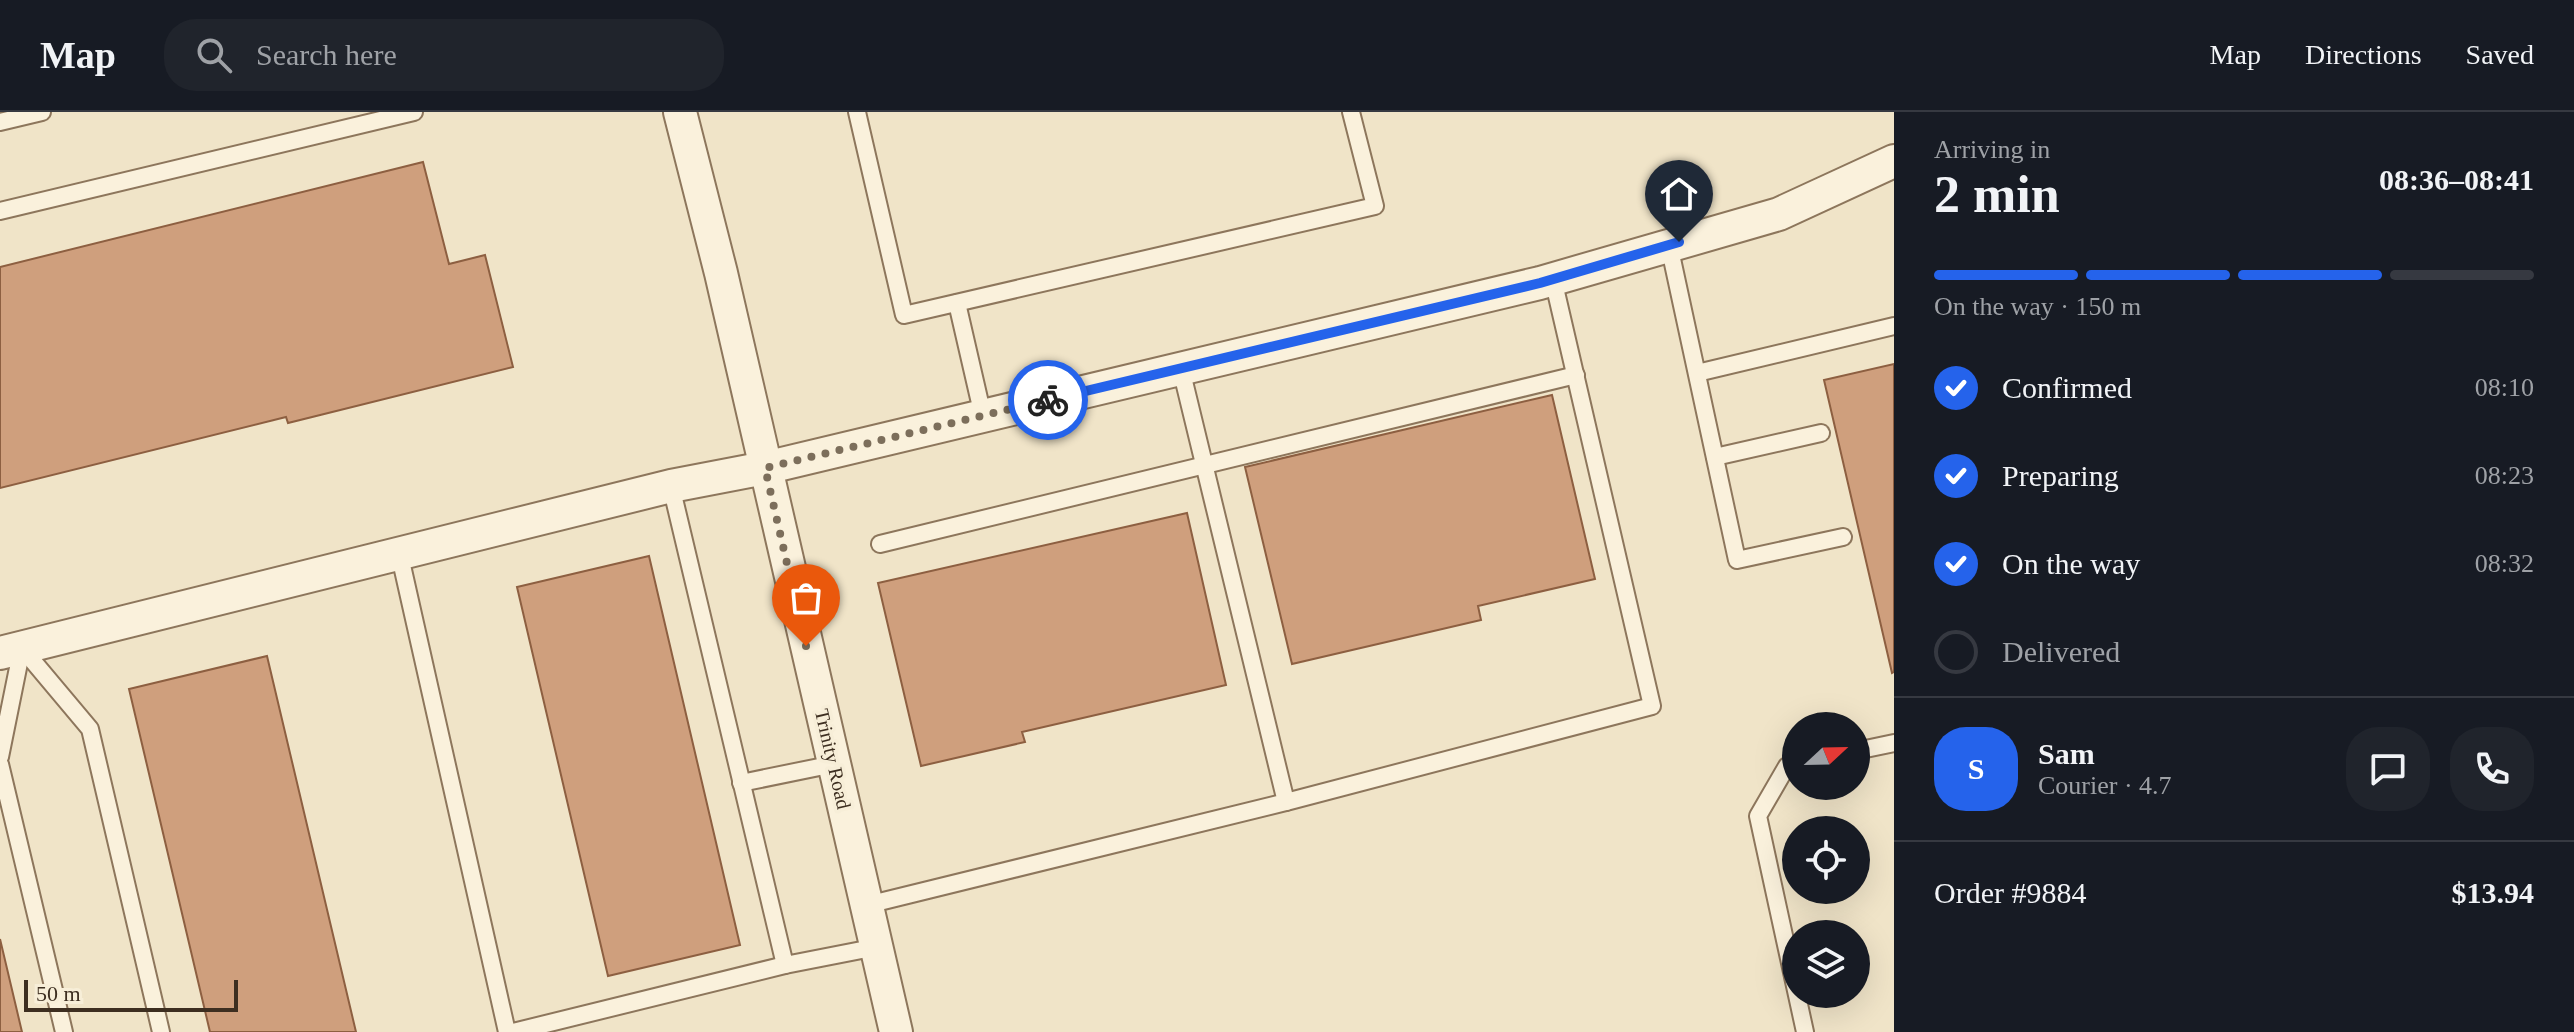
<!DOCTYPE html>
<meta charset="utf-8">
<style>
:root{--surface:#171b24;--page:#20242c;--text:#f1f3f6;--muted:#9ea1a6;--line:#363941;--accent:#2563eb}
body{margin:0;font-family:"Times New Roman",serif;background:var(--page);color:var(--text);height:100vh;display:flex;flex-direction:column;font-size:30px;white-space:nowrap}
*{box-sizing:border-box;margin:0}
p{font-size:26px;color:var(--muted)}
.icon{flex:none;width:44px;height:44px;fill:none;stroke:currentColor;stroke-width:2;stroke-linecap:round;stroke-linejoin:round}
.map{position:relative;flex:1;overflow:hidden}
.drawer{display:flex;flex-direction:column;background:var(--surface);width:680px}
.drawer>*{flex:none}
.needle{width:52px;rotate:68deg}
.tools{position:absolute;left:1782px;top:600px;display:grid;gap:16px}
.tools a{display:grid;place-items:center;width:88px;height:88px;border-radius:50%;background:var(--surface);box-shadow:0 8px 32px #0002;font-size:40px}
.scale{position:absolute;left:24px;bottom:20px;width:214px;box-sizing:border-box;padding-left:8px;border:4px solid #3d2e20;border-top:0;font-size:22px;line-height:28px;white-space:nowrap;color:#3d2e20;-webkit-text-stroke:6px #f7eed8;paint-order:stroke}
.pin{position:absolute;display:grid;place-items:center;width:68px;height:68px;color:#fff;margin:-82px -34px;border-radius:50% 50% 50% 0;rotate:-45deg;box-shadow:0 0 8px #0007}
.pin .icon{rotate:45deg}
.courier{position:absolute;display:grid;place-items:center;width:80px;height:80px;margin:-40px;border:6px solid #2563eb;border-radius:50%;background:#fff;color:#222;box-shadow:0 2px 10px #0007}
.summary em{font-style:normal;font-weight:700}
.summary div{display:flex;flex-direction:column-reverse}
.summary{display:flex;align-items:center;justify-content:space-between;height:136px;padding:0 40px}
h1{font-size:52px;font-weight:700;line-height:60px}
.bar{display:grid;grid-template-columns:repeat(4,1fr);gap:12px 8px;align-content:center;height:96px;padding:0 40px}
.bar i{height:10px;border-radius:6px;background:var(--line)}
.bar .selected{background:var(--accent)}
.bar p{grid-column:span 4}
.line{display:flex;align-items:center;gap:20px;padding:0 40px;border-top:2px solid var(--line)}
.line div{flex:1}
.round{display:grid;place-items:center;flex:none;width:84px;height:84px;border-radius:32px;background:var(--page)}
ol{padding:0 40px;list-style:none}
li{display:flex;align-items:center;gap:24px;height:88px}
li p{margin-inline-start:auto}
li .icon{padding:8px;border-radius:50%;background:var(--accent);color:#fff;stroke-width:4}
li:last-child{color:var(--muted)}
li i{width:44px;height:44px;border:4px solid var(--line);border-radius:50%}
header{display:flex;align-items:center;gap:48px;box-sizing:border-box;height:112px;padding:0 40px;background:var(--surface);border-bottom:2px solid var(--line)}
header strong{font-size:38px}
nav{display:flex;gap:44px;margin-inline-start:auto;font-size:28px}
.search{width:560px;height:72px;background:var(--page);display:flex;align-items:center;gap:20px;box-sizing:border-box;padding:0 28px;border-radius:32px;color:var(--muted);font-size:30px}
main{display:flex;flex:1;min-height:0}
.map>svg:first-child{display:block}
.building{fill:#cf9f7d;stroke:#8d5f41;stroke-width:2}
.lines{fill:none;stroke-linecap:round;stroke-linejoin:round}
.service-casing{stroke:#8d765c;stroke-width:20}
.minor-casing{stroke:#8d765c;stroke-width:36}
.service{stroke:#faf1dc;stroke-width:16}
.minor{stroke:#faf1dc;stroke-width:32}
.done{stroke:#7c6e5b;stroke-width:8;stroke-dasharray:0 14.4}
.route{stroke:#2563eb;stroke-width:10}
.labels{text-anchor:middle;stroke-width:7;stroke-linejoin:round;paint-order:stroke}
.street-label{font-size:20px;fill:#3d2e20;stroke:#f7eed8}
</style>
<header>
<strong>Map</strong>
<div class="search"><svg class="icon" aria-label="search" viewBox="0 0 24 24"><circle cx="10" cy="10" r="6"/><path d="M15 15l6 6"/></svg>Search here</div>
<nav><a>Map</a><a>Directions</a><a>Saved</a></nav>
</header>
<main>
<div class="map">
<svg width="1894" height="920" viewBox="0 0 1894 920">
<rect width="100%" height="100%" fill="#f0e4c8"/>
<g class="building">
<polygon points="423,50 449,152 485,143 513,255 288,311 286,305 0,376 0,155"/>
<polygon points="1894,252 1894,560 1892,561 1824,268"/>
<polygon points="1552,283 1595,467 1478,494 1481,508 1292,552 1245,355"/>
<polygon points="1187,401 1226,573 1022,620 1025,630 921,654 878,471"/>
<polygon points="649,444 740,833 608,864 517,475"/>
<polygon points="267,544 356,920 210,920 129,577"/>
<polygon points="0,827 22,920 0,920"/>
</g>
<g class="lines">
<defs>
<g id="service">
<polyline points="857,0 904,203 1375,94 1351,0"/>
<polyline points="0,10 42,0"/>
<polyline points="0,99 414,0"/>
<polyline points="1669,133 1737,448 1843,425"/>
<polyline points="957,191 983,304"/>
<polyline points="1697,261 1894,214"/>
<polyline points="1715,345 1821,321"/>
<polyline points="671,374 785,853 877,835"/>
<polyline points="880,432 1576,263"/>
<polyline points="399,440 507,920"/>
<polyline points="22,536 90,617 161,920"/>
<polyline points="1856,639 1894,631"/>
<polyline points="0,645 22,536"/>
<polyline points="0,652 64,920"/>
<polyline points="1796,652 1787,654 1758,704 1805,920"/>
<polyline points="741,671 834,652"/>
<polyline points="1286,690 1652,594 1553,167"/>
<polyline points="867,793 1286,690 1181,257"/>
<polyline points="513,920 785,853"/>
</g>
<g id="minor">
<polyline points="680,0 721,161 896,920"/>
<polyline points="0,541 671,374 765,356 1540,171 1779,102 1894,49"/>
</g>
</defs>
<use href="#service" class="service-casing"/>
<use href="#minor" class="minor-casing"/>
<use href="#service" class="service"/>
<use href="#minor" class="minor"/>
</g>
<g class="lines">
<polyline class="done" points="806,534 765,356 1048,288"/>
<polyline class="route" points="1048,288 1540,171 1679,130"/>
</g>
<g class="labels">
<g class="street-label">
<text transform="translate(833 647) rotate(77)" y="7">Trinity Road</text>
</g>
</g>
</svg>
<div class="tools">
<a><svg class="needle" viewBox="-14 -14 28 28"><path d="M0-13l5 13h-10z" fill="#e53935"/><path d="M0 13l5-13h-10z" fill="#9ea1a6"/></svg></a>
<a><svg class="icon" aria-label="locate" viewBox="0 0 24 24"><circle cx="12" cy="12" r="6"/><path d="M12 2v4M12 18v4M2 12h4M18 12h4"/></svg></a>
<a><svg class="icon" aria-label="layers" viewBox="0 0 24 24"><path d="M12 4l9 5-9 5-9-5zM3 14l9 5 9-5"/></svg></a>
</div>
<div class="scale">50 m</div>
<div class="pin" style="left:806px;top:534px;background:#ea580c"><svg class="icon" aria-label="bag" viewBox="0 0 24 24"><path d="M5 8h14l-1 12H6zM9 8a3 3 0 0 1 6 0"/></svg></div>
<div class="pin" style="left:1679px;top:130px;background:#1f2937"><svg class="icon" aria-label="home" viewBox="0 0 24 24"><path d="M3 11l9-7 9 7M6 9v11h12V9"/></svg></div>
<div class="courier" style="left:1048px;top:288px"><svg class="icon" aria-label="bike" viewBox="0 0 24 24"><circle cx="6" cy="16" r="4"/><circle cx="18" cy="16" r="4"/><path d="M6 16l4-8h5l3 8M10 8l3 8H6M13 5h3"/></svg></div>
</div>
<section class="drawer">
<div class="summary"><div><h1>2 min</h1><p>Arriving in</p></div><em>08:36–08:41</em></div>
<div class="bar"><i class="selected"></i><i class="selected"></i><i class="selected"></i><i></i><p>On the way · 150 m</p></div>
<ol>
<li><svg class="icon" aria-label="check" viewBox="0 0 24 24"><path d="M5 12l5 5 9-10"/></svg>Confirmed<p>08:10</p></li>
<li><svg class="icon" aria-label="check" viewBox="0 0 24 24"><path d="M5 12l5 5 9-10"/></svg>Preparing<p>08:23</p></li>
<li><svg class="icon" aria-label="check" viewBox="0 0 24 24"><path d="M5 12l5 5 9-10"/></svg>On the way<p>08:32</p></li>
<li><i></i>Delivered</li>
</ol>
<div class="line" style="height:144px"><b class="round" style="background:var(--accent);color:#fff">S</b><div><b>Sam</b><p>Courier · 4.7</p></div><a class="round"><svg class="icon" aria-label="chat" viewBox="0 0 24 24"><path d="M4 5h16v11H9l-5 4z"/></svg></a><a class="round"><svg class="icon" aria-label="phone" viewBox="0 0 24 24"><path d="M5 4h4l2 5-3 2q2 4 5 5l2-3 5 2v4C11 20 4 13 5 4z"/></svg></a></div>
<div class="line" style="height:104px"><div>Order #9884</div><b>$13.94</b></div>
</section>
</main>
